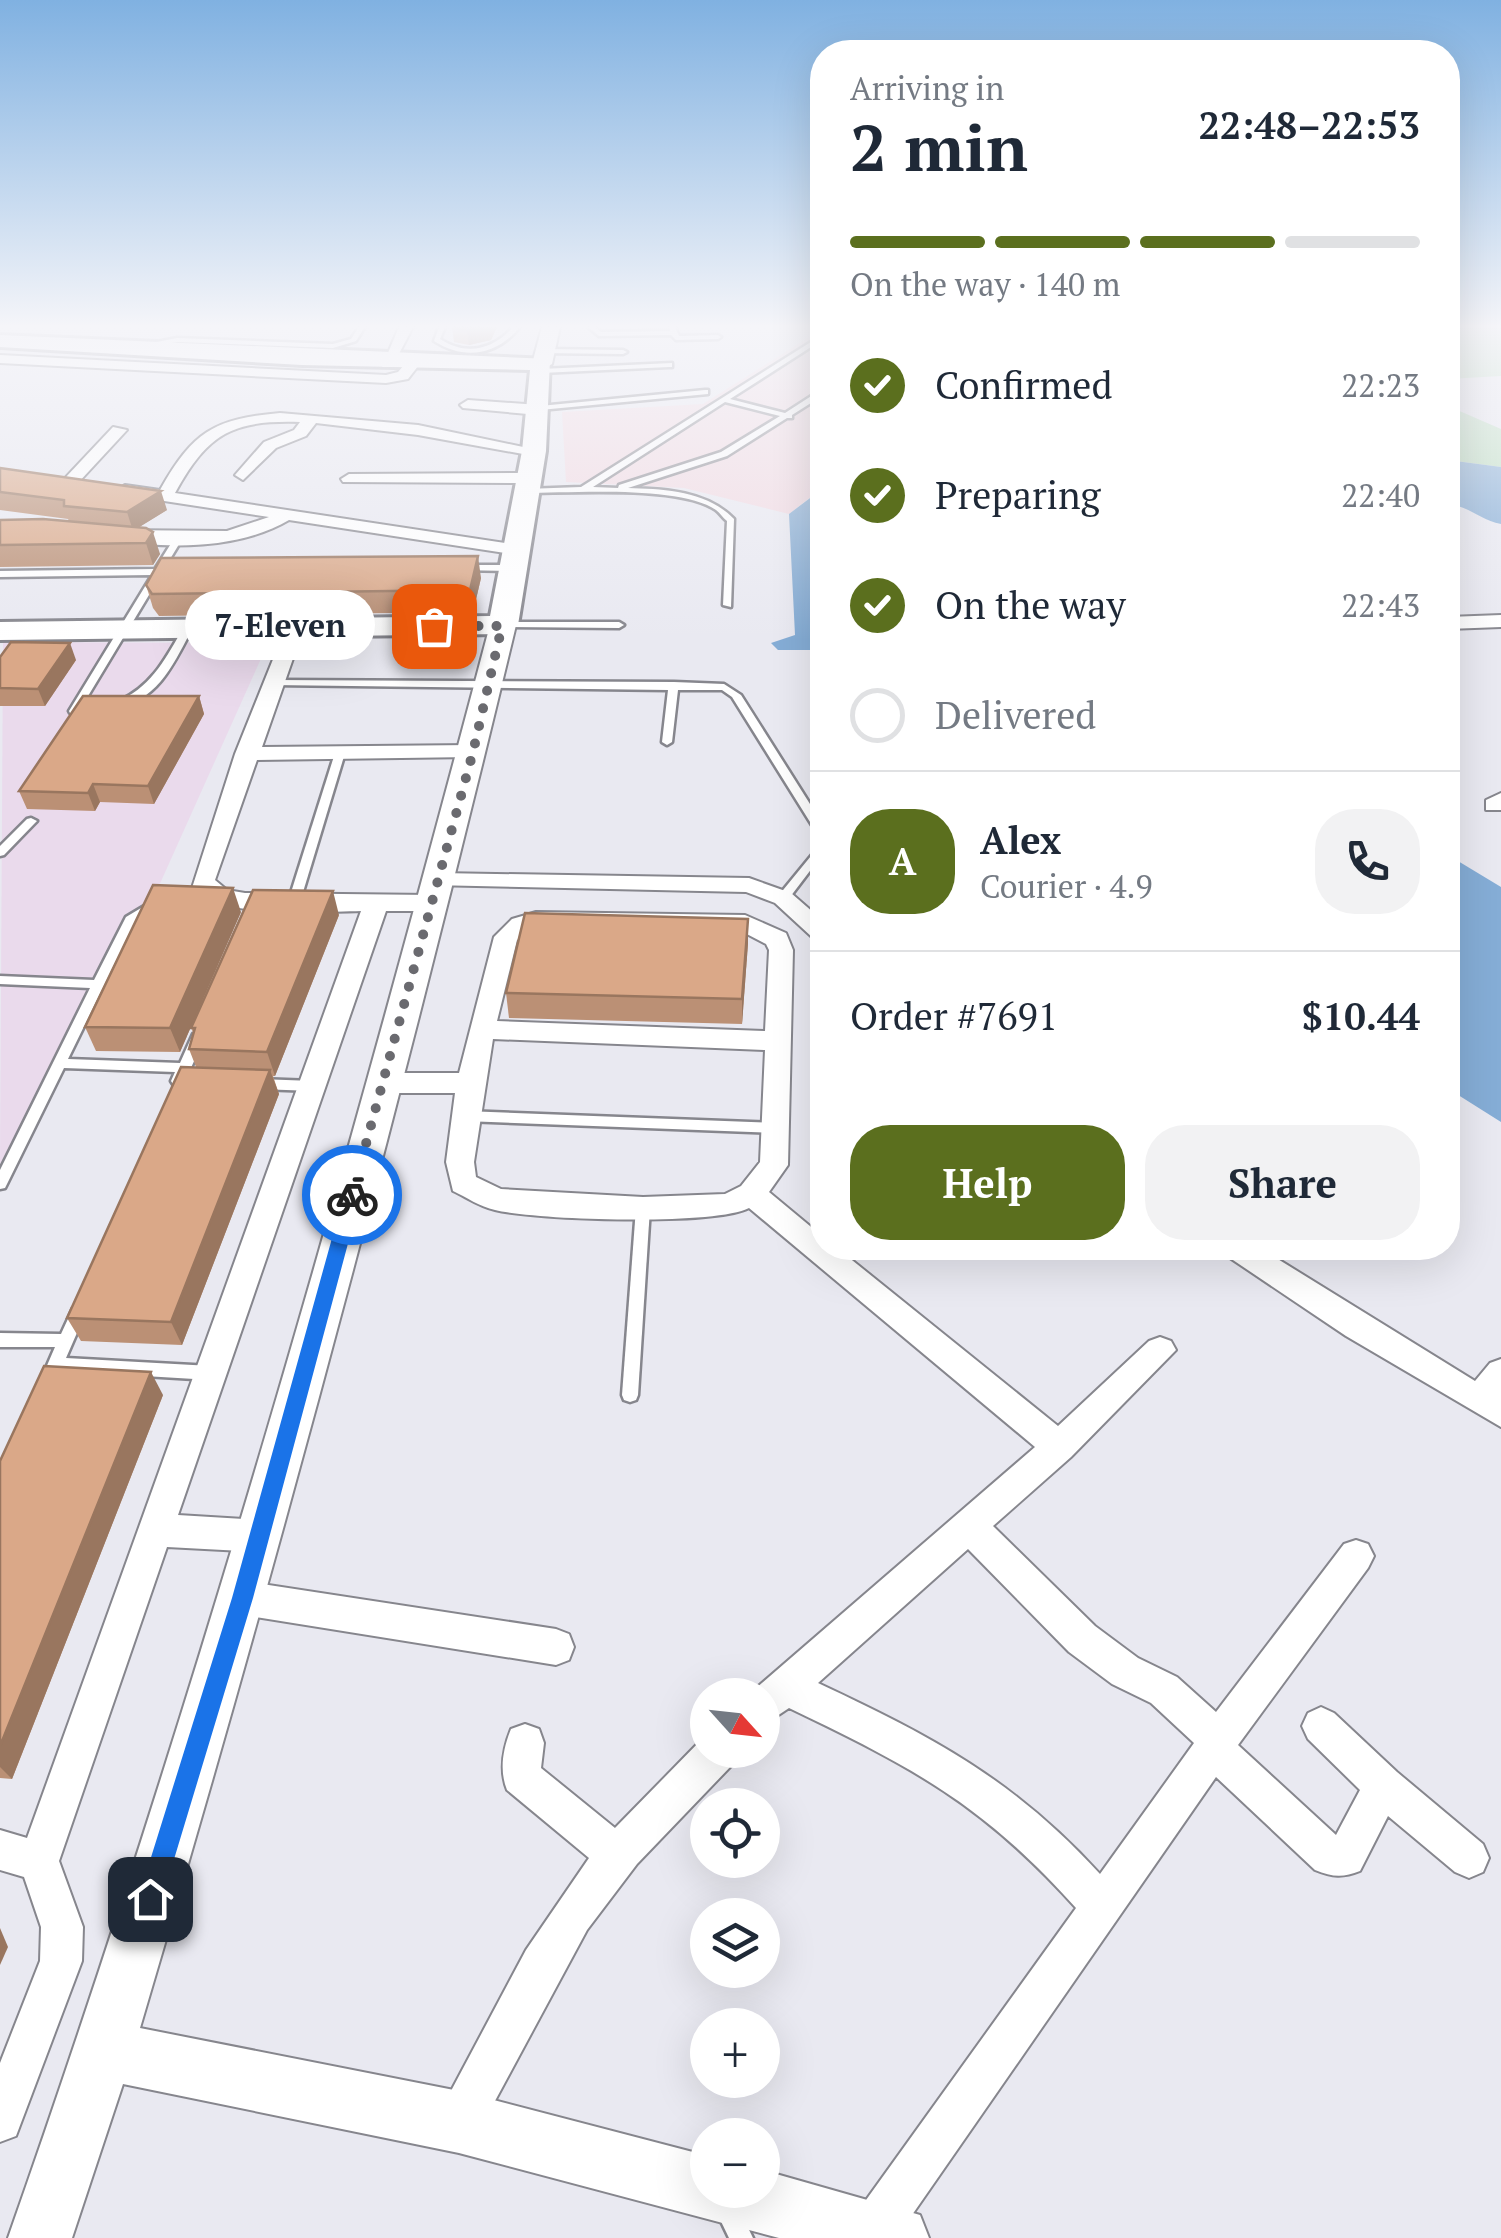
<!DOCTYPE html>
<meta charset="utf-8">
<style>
:root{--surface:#fff;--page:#f2f2f3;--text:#1f2937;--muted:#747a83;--line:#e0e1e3;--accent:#5b6f1e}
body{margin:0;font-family:"PT Serif",serif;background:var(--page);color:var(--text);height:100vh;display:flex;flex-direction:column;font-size:38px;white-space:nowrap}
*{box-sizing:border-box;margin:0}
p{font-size:32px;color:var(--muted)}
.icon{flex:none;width:55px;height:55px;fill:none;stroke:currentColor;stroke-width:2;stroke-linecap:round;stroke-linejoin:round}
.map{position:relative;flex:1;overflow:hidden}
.drawer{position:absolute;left:810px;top:40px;width:650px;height:1220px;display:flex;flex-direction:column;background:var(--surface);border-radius:40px;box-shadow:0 10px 40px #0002}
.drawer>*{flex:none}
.needle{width:65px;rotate:117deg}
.controls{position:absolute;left:690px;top:1678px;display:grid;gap:20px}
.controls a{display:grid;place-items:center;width:90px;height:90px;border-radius:50%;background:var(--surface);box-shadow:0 10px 40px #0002;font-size:50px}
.pin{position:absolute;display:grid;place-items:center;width:85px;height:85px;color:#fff;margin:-42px;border-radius:20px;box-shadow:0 5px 15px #0006}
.courier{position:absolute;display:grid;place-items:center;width:100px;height:100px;margin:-50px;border:8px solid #1a73e8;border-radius:50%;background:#fff;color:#222;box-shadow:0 2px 12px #0007}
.bubble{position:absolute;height:70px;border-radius:35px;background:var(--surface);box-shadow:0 10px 40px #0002;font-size:32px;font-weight:700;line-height:70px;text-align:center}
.headline em{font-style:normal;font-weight:700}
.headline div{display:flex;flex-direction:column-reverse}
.headline{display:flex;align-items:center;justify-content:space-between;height:170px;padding:0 40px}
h1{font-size:65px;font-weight:700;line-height:75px}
.bar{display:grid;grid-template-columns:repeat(4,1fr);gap:15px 10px;align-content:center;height:120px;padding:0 40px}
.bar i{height:12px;border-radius:8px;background:var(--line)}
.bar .active{background:var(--accent)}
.bar p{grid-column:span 4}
.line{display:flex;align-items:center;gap:25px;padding:0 40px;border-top:2px solid var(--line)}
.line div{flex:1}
.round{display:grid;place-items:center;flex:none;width:105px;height:105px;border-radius:40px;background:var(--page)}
ol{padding:0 40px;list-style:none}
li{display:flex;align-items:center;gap:30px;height:110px}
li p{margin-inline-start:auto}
li .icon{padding:10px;border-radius:50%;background:var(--accent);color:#fff;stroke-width:4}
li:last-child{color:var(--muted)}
li i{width:55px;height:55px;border:5px solid var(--line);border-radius:50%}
.primary-button{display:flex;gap:20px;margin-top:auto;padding:20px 40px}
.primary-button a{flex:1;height:115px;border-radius:40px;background:var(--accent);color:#fff;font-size:40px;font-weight:700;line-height:115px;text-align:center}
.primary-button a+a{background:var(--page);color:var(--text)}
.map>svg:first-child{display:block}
.industrial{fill:#f2d9e1}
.education{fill:#eadaec}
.green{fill:#bddfc1}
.water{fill:#85add6}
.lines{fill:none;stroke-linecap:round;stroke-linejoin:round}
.lane-casing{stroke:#86868d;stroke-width:5}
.street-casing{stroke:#86868d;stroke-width:4}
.secondary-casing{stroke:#86868d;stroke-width:4}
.primary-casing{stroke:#86868d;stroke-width:6}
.lane{fill:#fff;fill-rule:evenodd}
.street{fill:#fff;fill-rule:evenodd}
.secondary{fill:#fff;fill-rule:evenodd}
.primary{fill:#fff;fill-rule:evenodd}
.wall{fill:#bb9075}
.shaded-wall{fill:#99765f}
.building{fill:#daa888;stroke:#99765f;stroke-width:2.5}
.route{fill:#1a73e8}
.done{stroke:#6a6a6f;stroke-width:10;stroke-dasharray:0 18}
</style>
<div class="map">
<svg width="1501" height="2238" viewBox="0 0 1501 2238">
<rect width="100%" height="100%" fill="#e9e9f1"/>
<polygon class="industrial" points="822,329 822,488 789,514 684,488 566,482 562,412 703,404"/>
<polygon class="education" points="3,642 268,643 145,917 0,1164"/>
<g class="green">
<polygon points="1448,327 1501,327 1501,376 1448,379"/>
<polygon points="1448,406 1501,429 1501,467 1448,460"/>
</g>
<g class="water">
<path d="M 1448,460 L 1501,467 L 1501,524 C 1480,520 1469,506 1448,504 Z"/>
<polygon points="822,489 822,650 778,650 771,643 795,635 789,514"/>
<polygon points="1448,855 1501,887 1501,1122 1455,1093 1448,1097"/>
</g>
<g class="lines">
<defs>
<g id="lane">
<polygon points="359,327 365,327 356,341 333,348 177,342 140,348 136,346 177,338 333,344 351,339"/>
<path d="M 439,327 L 445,327 L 440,339 C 466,356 493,350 513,327 L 520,327 C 497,355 465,361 434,341 Z"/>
<polygon points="588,327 595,327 601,332 670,331 669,327 675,327 679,336 718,335 721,337 718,339 676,340 671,335 599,336"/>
<path d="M 822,335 L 822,340 L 730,399 L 785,413 L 819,391 L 822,391 L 822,396 L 792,415 L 792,418 L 787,418 L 727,456 L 628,488 C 665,489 707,491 734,519 L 731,607 L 723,605 L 727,521 C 723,518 720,513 716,510 C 680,485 570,493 526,493 L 522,491 L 526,489 L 581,487 ZM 725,402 L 780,416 L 721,452 L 619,485 L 618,488 L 593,487 Z"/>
<polygon points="543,349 623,350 627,352 623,354 540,353"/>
<polygon points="672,363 672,367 669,367 541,373 537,371 541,369"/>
<polygon points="705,390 708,390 708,394 540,410 536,408 540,406"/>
<polygon points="177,534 184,536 164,569 174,572 161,575 79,711 74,714 70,713 69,711 152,575 0,577 0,571 155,569"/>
<polygon points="461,565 512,565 516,568 512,571 458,570 458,566"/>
<polygon points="503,622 619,622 624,625 619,628 500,627 500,623"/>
<path d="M 184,627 L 192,629 C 177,657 158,702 121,704 L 121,700 C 154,684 166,657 184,627 Z"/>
<polygon points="276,680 674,682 724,684 741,695 822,823 822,855 787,901 779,901 777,898 779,895 820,845 816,842 815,830 732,697 722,690 678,690 672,742 667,745 662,742 668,690 272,685 272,681"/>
<polygon points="340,750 345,753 300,902 298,905 290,905 288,902 335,753"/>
<polygon points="31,818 37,821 35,823 4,855 0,856 0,846 27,819"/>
<polygon points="156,899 160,900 162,903 160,906 135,922 68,1059 180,1063 193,1034 203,1034 205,1037 185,1081 178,1086 173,1084 171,1081 175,1072 64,1068 7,1184 5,1188 0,1189 0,1170 90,988 0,984 0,976 94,980 126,917"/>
<polygon points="259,1079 313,1081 320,1086 313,1091 259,1089 252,1084"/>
<polygon points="465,1111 777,1123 784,1128 777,1133 465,1121 458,1116"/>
<polygon points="643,1202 648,1204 650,1208 638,1395 636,1400 630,1402 624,1400 622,1395 636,1208 638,1204"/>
<polygon points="78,1306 83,1308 86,1312 66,1358 211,1366 217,1368 219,1373 217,1378 211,1380 61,1371 53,1389 47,1391 41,1389 39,1384 55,1347 0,1347 0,1333 61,1334 73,1308"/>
<polygon points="729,2201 737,2205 753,2238 729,2238 717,2213 721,2205"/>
</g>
<g id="street">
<polygon points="399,327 413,327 392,367 382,367"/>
<polygon points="0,355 386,375 398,372 410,358 422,361 408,379 386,383 0,363"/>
<polygon points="468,400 539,405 547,410 539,415 463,408 460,405"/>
<path d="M 280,413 L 418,425 L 542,451 L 534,456 L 418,435 L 316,423 L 306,436 L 276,448 L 243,480 L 235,475 L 264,442 L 294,430 L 300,422 C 232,420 208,433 175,493 L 518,545 L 527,550 L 518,555 L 289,520 C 240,549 167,550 112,539 L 109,535 L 118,530 L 227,531 L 269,517 L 125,495 L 117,490 L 125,485 L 160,490 C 193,432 213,419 280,413 Z"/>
<polygon points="113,427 127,430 77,484 65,484 65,478"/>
<polygon points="349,474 528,473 536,478 528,483 343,482 341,479"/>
<polygon points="1501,615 1501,627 1448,629 1448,617"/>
<path d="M 295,621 L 304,627 L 262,747 L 473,745 L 484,751 L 473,757 L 257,760 L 215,880 L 227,890 L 245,893 L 431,895 L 443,903 L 431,911 L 386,911 L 178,1515 L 259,1520 L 271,1525 L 276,1536 L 271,1547 L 259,1552 L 167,1547 L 59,1861 L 83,1927 L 82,1961 L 16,2136 L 0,2142 L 0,2063 L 40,1961 L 41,1927 L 24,1877 L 0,1870 L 0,1830 L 27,1838 L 361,911 C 322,912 219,919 192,888 L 235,754 L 286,627 Z"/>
<polygon points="1501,793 1501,810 1486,810 1486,800"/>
<polygon points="439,873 749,878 791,893 822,920 822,940 813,938 775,903 746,892 431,885 431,875"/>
<path d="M 536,912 L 745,915 L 786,933 L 793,950 L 788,1165 L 769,1192 L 822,1236 L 822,1248 L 837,1248 L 1058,1426 L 1149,1341 L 1160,1337 L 1171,1341 L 1176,1350 L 1071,1457 L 993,1526 L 1095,1626 L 1138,1658 L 1177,1677 L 1216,1712 L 1344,1544 L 1356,1540 L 1368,1544 L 1374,1556 L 1368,1568 L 1238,1745 L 1336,1835 L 1360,1790 L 1308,1739 L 1302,1726 L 1308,1713 L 1321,1707 L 1334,1713 L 1397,1772 L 1483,1844 L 1489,1858 L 1483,1872 L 1469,1878 L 1455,1872 L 1388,1816 L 1360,1871 C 1343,1878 1332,1877 1315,1870 L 1216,1777 L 896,2238 L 853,2238 L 850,2231 L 856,2214 L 1076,1908 C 983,1804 912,1767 789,1708 L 762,1726 L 762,1695 L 748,1695 L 1035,1447 L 749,1208 C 714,1226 536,1220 495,1210 C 480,1207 466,1197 453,1191 L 446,1162 L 455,1093 L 383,1093 L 370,1083 L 383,1073 L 459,1073 L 494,937 L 512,919 ZM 536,928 L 741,931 L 766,944 L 769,950 L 765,1031 L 497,1021 L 517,940 ZM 493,1039 L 765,1050 L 760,1162 L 741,1186 L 725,1194 L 643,1197 L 501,1189 L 476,1177 L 474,1162 ZM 968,1549 L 1069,1652 L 1112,1684 L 1151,1703 L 1194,1743 L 1100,1874 C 1013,1779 933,1737 818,1683 Z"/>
<polygon points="1223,1248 1260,1248 1475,1381 1490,1363 1501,1359 1501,1427 1346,1336 1227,1256"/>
<polygon points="243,1581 556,1629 569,1634 574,1647 569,1660 556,1665 243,1615 230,1610 225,1598 230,1586"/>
<path d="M 525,1724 L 539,1729 L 544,1743 L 541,1768 L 615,1828 L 705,1736 L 708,1750 L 738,1750 L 733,1764 L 637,1864 L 587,1930 L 475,2138 L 459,2144 L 443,2138 L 437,2122 L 443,2106 L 526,1950 L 589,1858 L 507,1790 C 499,1770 503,1749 511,1729 Z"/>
</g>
<g id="secondary">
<polygon points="542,327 560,327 552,364 542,370 532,364"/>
<path d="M 503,617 L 516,625 C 403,1096 278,1563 140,2028 L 459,2091 L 708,2156 L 708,2190 L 762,2190 L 762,2170 L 920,2215 L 929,2238 L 779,2238 L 459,2153 L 123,2084 L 72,2238 L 8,2238 C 194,1709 347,1168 490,625 Z"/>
</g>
<polygon id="primary" points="0,335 550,359 546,451 518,625 503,634 0,640 0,622 490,616 522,451 530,370 302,365 0,347"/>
</defs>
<use href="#lane" class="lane-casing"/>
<use href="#street" class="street-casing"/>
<use href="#secondary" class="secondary-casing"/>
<use href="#primary" class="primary-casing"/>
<use href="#lane" class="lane"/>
<use href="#street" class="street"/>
<use href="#secondary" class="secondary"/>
<use href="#primary" class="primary"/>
</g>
<g class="wall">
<polygon points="452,327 497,327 491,340 469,345 454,342"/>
<polygon points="0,468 167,510 139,527 160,554 153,565 0,567 0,520 69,521 68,519 0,510"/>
<polygon points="481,578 473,612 159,616 153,608 146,585"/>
<polygon points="0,657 76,660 45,706 0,706"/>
<polygon points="199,696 204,714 154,804 100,802 95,811 27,809 19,791"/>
<polygon points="241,912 180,1052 96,1051 85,1027"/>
<polygon points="339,915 275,1076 273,1076 279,1094 182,1345 81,1341 67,1318 196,1067 189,1049 194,1034 191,1028"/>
<polygon points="748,919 748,943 742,1024 509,1018 506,993"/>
<polygon points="163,1395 12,1779 0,1778 0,1461"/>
</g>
<g class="shaded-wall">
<polygon points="484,327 497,327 491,340 469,345 467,331"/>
<polygon points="161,491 167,510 133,531 127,512"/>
<polygon points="153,532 160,554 153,565 146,543"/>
<polygon points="478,556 481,578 473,612 470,590"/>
<polygon points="70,643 76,660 45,706 38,689"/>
<polygon points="199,696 204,714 154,804 148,786"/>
<polygon points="93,784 100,802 95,811 88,793"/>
<polygon points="233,888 241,912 180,1052 170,1028"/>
<polygon points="333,891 339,915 275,1076 267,1052"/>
<polygon points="748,919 748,943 742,1024 742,999"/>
<polygon points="270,1070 279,1094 182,1345 171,1322"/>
<polygon points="151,1372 163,1395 12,1779 0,1767 0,1746"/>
<polygon points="0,1928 8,1947 0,1965"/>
</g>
<g class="building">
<polygon points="452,327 484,327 467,331"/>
<polygon points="0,468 161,491 127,512 64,506 64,500 0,492"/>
<polygon points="43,519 146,528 153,532 146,543 0,545 0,520"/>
<polygon points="478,556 470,590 152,594 146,585 161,558"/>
<polygon points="11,642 70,643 38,689 0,688 0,657"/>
<polygon points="83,696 199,696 148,786 93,784 88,793 19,791"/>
<polygon points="153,885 233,888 170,1028 85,1027"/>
<polygon points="253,890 333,891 267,1052 189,1049 195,1028 191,1028"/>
<polygon points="525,913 748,919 742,999 506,993"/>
<polygon points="181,1067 270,1070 171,1322 67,1318"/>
<polygon points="44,1366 151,1372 0,1746 0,1461"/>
</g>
<linearGradient id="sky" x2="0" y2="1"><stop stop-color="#80b1e1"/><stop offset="0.51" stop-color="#f5f5f9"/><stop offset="1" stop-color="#f5f5f9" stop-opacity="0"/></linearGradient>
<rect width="1501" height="640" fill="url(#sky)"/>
<polygon class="route" points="352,1189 361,1195 253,1598 162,1899 159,1908 150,1911 142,1908 138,1899 232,1598 344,1195"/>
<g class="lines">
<polyline class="done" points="352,1195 473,752 502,626 434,626"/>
</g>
</svg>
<div class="controls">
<a><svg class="needle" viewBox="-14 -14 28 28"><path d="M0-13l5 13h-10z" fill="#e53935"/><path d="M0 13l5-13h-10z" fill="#747a83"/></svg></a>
<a><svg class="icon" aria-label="locate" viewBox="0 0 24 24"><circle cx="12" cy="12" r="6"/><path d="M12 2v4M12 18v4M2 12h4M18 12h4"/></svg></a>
<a><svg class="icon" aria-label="layers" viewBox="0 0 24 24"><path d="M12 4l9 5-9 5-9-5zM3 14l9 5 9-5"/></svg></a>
<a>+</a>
<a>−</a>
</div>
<div class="pin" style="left:434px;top:626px;background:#ea580c"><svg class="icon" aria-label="bag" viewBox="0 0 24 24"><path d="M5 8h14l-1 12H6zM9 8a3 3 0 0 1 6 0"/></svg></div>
<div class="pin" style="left:150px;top:1899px;background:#1f2937"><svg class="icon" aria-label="home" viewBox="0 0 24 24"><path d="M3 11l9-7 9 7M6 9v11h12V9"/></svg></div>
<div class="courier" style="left:352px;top:1195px"><svg class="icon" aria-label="bike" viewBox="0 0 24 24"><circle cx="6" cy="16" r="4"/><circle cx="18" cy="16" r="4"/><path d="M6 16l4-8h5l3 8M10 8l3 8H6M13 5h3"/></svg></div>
<div class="bubble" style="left:185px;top:590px;width:190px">7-Eleven</div>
<section class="drawer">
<div class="headline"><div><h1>2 min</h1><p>Arriving in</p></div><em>22:48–22:53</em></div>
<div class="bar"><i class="active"></i><i class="active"></i><i class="active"></i><i></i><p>On the way · 140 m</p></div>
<ol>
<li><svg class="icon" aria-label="check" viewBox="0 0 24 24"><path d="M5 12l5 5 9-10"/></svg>Confirmed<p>22:23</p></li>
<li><svg class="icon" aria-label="check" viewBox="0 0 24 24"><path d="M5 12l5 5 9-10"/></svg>Preparing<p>22:40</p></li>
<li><svg class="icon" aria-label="check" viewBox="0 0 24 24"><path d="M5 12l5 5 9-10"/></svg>On the way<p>22:43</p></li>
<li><i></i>Delivered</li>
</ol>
<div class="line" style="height:180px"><b class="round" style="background:var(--accent);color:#fff">A</b><div><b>Alex</b><p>Courier · 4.9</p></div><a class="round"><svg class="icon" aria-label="phone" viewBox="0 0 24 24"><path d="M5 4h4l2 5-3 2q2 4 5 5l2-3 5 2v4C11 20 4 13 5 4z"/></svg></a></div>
<div class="line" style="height:130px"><div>Order #7691</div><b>$10.44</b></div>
<div class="primary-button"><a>Help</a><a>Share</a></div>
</section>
</div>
